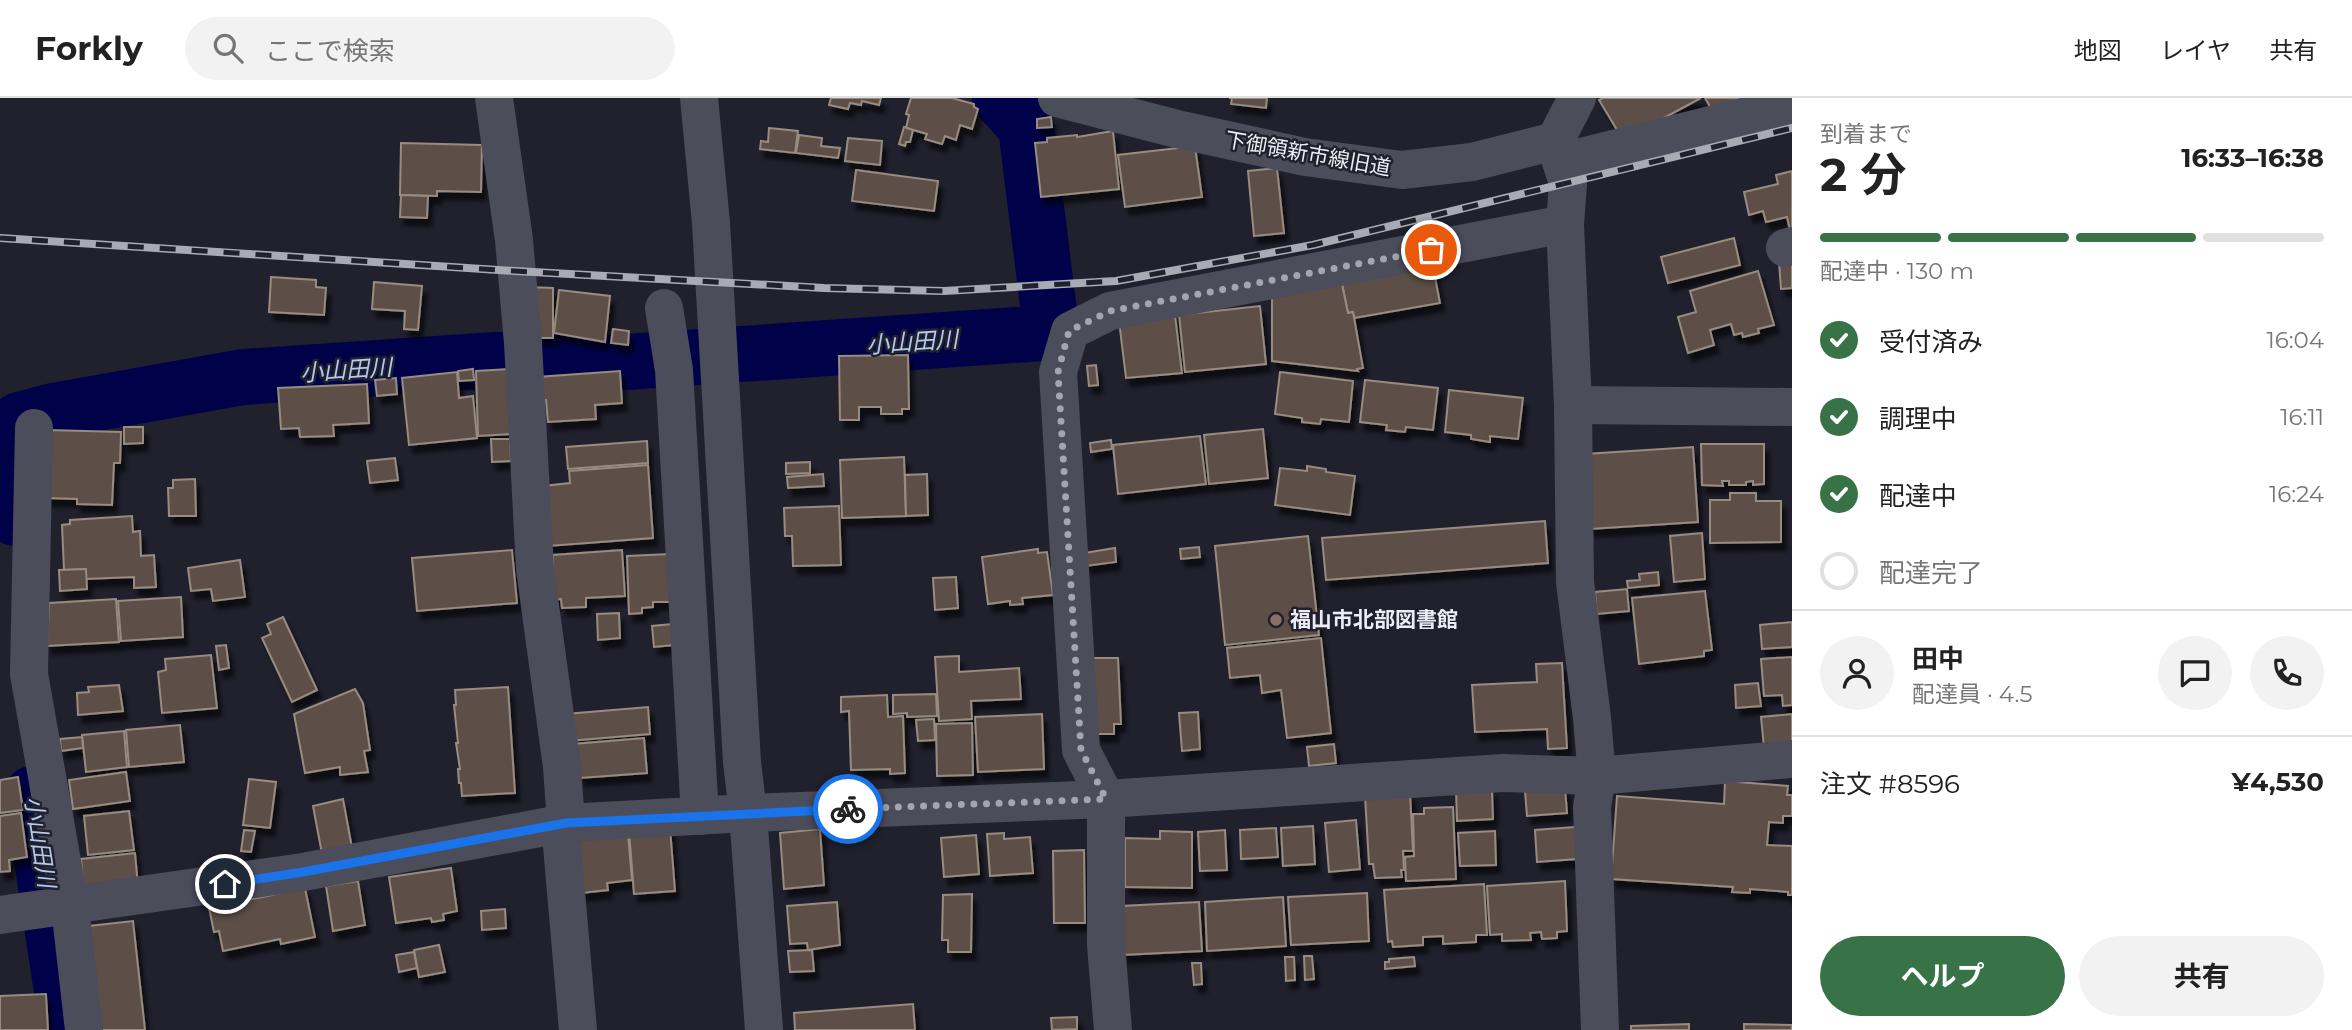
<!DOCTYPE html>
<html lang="ja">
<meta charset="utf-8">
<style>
:root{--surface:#fff;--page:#f2f2f2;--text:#222;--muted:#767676;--line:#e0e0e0;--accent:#377347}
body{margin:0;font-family:Montserrat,"Noto Sans JP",sans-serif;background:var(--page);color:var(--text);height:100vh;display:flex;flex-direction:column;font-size:26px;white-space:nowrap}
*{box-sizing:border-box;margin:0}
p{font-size:23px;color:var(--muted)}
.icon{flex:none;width:38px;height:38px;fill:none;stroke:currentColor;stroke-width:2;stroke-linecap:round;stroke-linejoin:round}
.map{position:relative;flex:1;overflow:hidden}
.panel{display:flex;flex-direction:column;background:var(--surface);width:560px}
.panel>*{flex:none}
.pin{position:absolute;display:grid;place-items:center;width:60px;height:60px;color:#fff;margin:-30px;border:4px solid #fff;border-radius:50%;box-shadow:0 2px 7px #0007}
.courier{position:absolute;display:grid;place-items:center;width:70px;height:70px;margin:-35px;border:5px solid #1a73e8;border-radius:50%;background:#fff;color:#222;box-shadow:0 2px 9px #0007}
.overview em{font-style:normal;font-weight:700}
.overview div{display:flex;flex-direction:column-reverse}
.overview{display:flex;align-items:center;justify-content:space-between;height:119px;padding:0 28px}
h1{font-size:46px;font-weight:700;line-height:52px}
.bar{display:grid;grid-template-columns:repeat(4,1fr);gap:10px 7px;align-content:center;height:84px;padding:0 28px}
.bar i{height:9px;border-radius:5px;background:var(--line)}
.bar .current{background:var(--accent)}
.bar p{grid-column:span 4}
.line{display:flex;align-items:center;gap:18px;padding:0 28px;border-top:2px solid var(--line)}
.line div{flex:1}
.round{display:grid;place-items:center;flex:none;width:74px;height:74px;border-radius:37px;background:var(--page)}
ol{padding:0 28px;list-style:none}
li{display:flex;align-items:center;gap:21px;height:77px}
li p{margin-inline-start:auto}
li .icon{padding:7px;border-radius:50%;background:var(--accent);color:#fff;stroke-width:4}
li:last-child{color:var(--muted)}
li i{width:38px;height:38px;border:4px solid var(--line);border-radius:50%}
.cta{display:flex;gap:14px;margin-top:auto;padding:14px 28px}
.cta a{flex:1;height:80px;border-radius:42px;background:var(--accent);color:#fff;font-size:28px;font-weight:700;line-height:80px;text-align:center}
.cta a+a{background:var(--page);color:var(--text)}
header{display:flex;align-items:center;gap:42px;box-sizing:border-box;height:98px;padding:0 35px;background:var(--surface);border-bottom:2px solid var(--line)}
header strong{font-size:33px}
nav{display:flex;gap:38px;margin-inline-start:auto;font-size:24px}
.search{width:490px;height:63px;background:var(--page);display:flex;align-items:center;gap:18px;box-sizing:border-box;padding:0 24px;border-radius:38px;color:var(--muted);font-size:26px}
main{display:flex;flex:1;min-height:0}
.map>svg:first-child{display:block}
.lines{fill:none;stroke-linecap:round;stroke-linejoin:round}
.river{stroke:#000249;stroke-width:56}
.building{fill:#5d5047;stroke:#988b80;stroke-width:2;filter:url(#shadow)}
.minor{stroke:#4c4d5b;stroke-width:38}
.rail-casing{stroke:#a9aab3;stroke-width:8}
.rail{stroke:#20212d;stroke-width:5;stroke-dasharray:16;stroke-linecap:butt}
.done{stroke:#a4a5ae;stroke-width:7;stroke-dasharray:0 12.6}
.route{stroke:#1a73e8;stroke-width:9}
.education-dot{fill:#8d6e63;stroke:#20212d;stroke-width:2.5}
.labels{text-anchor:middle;stroke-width:5;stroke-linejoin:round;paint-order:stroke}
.street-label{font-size:21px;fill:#ebecf4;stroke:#20212d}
.poi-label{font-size:21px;font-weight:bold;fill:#ebecf4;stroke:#20212d;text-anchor:start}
.water-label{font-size:23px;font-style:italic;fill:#b5caf3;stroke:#20212d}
</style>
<header>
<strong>Forkly</strong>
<div class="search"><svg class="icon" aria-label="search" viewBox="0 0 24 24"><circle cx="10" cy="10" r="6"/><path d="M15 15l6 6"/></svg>ここで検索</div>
<nav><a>地図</a><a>レイヤ</a><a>共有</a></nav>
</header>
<main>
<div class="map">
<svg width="1792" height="932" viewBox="0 0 1792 932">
<defs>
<filter id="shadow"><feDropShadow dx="4.5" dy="8" stdDeviation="2" flood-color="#0009"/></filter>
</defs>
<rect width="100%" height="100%" fill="#20212d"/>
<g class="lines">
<g class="river">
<polyline points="15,420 14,342 19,322 53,313 243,279 496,262 598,266 1044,235 1049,214 1026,29 1000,0"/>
<polyline points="32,696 65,913"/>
</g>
</g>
<g class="building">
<polygon points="831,0 881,0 879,7 862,3 861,7 850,5 848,11 829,7"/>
<polygon points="911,0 952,0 974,6 974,9 978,11 972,31 960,27 956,42 945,38 942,46 925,41 927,36 906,30 909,17 906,16"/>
<polygon points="1229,0 1267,0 1266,10 1231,6 1232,0"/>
<polygon points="1603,0 1701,0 1623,42 1599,2"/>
<polygon points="1705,0 1741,0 1713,14"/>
<polygon points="1051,19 1052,29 1037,30 1037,21"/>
<polygon points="904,29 913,32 910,44 906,44 905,48 899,46"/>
<polygon points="769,30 798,33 795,55 760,51 761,43 768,44"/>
<polygon points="1113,33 1119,91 1041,99 1035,45 1047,44 1047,40 1077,37 1077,39"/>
<polygon points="799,37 822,40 821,48 840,50 838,60 796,55"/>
<polygon points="848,40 882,43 880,67 845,63"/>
<polygon points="401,45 482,47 481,94 437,93 437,98 400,97"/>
<polygon points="1195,48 1202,99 1125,109 1118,57"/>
<polygon points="1277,70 1284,135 1254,138 1248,73"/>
<polygon points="856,72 938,83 934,113 852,103"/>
<polygon points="1792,73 1792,137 1791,137 1787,119 1766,124 1763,113 1749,117 1744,94 1778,86 1776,77"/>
<polygon points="401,97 428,98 427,120 400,119"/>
<polygon points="1734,140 1740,167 1668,185 1661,159"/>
<polygon points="1792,163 1792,190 1781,191 1779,164"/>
<polygon points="1433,169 1440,205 1354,220 1353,214 1348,215 1342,186"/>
<polygon points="1758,173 1774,227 1758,231 1759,235 1743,239 1742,235 1734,237 1731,226 1710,232 1714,247 1688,255 1678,219 1696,214 1690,193"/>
<polygon points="271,179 316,182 316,189 326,190 324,217 269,214"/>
<polygon points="374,184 422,188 418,232 404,231 405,213 372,211"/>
<polygon points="1342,186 1348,215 1353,214 1363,270 1357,271 1358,273 1272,263 1272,199"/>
<polygon points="527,189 553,190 553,240 537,240"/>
<polygon points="559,192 610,198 605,244 554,235"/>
<polygon points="1260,208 1266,266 1185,274 1179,217"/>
<polygon points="1175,217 1182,275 1126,280 1119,223"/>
<polygon points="613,231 629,233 628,247 611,245"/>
<polygon points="908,257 909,311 902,311 902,316 881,316 881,309 859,309 859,322 840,322 839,258"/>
<polygon points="1096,267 1098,287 1089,288 1087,268"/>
<polygon points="473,271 474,282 459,283 458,273"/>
<polygon points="509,271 512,336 478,338 476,273"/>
<polygon points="620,273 622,305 595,307 596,321 548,324 546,302 539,302 537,279"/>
<polygon points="457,274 459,300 473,298 477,340 409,347 402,280"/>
<polygon points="1280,274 1353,283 1349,324 1321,321 1320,326 1302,324 1302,320 1275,316"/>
<polygon points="396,280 397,296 377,298 375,282"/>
<polygon points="1365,282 1438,290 1433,332 1406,329 1405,334 1386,332 1387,327 1360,324"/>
<polygon points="367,286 369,325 333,327 334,338 300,339 299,330 281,331 278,290"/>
<polygon points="1449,292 1523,300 1518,341 1490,338 1490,344 1471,341 1471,337 1445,334"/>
<polygon points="124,329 143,329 143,345 124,346"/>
<polygon points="1263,331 1268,380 1209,386 1204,337"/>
<polygon points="48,332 121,334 120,365 114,365 112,407 77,406 77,401 46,400"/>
<polygon points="1200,338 1206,386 1118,396 1113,347"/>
<polygon points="491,341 510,341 511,363 492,364"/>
<polygon points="1111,342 1112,351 1091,354 1090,345"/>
<polygon points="647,343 648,365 568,371 566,349"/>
<polygon points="1701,346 1764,346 1764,386 1753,387 1753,383 1746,384 1746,387 1729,387 1729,383 1722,383 1723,388 1702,387"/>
<polygon points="1693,349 1698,424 1590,431 1585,356"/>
<polygon points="904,359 906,418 842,420 840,362"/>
<polygon points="395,360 398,382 370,385 367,363"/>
<polygon points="810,364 810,375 786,376 786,365"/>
<polygon points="648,367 653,440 548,448 543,388 570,385 569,373"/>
<polygon points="1307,368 1326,371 1326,374 1355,378 1350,417 1275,407 1280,370 1307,373"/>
<polygon points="823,376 824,388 788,390 787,379"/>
<polygon points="927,376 928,417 906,418 905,377"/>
<polygon points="195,381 196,418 169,418 168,390 173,390 173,382"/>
<polygon points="1730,395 1756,395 1756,403 1781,403 1781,444 1710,445 1710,402 1730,402"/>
<polygon points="839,408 841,467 793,468 792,438 785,438 784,410"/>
<polygon points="132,418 133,434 140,433 141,458 154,457 156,489 134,490 134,479 86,481 86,471 64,472 62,427 70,426 70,422"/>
<polygon points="1545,423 1548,465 1326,482 1322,440"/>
<polygon points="1702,435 1705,481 1674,484 1670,438"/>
<polygon points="1308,438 1319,537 1225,547 1215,448"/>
<polygon points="1199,449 1200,459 1181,461 1180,451"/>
<polygon points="1115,450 1116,464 1086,468 1084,455"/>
<polygon points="1038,451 1038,455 1047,454 1053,497 1022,500 1023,506 1010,507 1010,503 988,506 982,459"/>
<polygon points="512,452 517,505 417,513 412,460"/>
<polygon points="622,452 625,498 586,500 586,509 562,510 561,501 552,502 553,457"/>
<polygon points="669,456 671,504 653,504 653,509 642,510 642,515 629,516 627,458"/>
<polygon points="240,462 245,499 213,503 211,491 191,493 188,470"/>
<polygon points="86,471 87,491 60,493 59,472"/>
<polygon points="1658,474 1659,487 1628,490 1627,483 1640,482 1639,476"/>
<polygon points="956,479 958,510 935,512 933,480"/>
<polygon points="1627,491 1629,513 1597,516 1595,494"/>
<polygon points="1705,493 1712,552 1704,553 1704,558 1639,566 1632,500"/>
<polygon points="181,499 183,539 121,543 118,503"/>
<polygon points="116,501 119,544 47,548 49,505"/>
<polygon points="619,515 620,540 598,542 597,516"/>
<polygon points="283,519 317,592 292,604 262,540 271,536 267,526"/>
<polygon points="1792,524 1792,549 1762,551 1760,527"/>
<polygon points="672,526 674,547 654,549 652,528"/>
<polygon points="1321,540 1331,635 1287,640 1281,592 1262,595 1260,577 1230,580 1227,550"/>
<polygon points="226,547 229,570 219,572 216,548"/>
<polygon points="211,557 217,610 162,615 158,574 166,572 165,561"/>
<polygon points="959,558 959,574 1019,570 1021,601 971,603 972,621 939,623 935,559"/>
<polygon points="1792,559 1792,607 1783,608 1782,597 1764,598 1761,561"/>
<polygon points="1090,560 1118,560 1121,626 1114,626 1114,636 1096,636"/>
<polygon points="1562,565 1567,650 1548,651 1547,631 1475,634 1472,587 1537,584 1536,566"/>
<polygon points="1758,585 1761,608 1736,610 1735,587"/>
<polygon points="119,587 123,613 78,617 77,595 89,594 88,589"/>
<polygon points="508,589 515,695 462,698 461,685 459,685 458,671 460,671 456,645 458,645 454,607 456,607 455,592"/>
<polygon points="355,591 363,605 370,652 364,653 368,674 340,677 340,669 305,675 294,616"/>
<polygon points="936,596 937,618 907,619 907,615 893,616 893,597"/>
<polygon points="887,597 888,619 903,618 905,675 890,676 890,671 851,672 849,613 841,614 841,599"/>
<polygon points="648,609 650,636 569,643 566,616"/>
<polygon points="1198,614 1200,651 1182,653 1179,615"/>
<polygon points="1042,616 1044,671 978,674 975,619"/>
<polygon points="1792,616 1792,648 1764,650 1761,619"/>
<polygon points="934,621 935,642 918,643 916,622"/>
<polygon points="972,625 973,677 937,678 936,626"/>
<polygon points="180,627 184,664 129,669 126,632"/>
<polygon points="124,633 127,669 86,674 82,637"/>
<polygon points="82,639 83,650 61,653 60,641"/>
<polygon points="644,640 647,675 580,680 573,646"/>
<polygon points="1334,646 1336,665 1309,668 1307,649"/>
<polygon points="126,674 130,703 73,711 69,682"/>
<polygon points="18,679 23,712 0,715 0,682"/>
<polygon points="249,681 276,684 270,730 243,727"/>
<polygon points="1725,683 1788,688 1787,697 1792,697 1792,718 1783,718 1783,725 1769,724 1767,747 1792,748 1792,797 1788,797 1788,794 1750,791 1750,795 1732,794 1733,789 1611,781 1617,698 1724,706"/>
<polygon points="1565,690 1567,715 1527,718 1525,693"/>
<polygon points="1492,692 1493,721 1457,723 1456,693"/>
<polygon points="1410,695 1413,753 1403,753 1404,772 1401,772 1402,779 1375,780 1373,766 1369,766 1365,698"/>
<polygon points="343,701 352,750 322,756 313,708"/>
<polygon points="1453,709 1456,781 1406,783 1405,759 1414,758 1413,716 1424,716 1424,710"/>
<polygon points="129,713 134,752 88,757 84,718"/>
<polygon points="21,715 27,759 9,762 10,773 0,774 0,718"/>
<polygon points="1356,722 1360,771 1329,774 1325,725"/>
<polygon points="1313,728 1315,766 1283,768 1281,730"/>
<polygon points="1575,729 1577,761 1537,764 1535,732"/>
<polygon points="670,730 675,793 634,796 629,733"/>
<polygon points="1276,730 1278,759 1241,761 1240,732"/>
<polygon points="820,731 824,787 784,791 780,735"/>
<polygon points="244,732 255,733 251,754 241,753"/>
<polygon points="1225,732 1227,772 1200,773 1198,734"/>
<polygon points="1160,733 1192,734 1192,790 1125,789 1125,740 1160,741"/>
<polygon points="1495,733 1496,767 1460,768 1458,735"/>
<polygon points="1004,735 1004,741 1030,739 1033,775 990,778 987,736"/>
<polygon points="628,736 632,782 607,785 608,792 582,795 577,741"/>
<polygon points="976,737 979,776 944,779 941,740"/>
<polygon points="1084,752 1085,825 1054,825 1053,753"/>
<polygon points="135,755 138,788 84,794 81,761"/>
<polygon points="451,770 457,813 443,816 444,822 432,824 431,820 396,825 389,779"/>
<polygon points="358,783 365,827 333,833 326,788"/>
<polygon points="1565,783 1567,833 1557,834 1557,840 1542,841 1541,834 1530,835 1531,842 1502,843 1502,836 1490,837 1487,788"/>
<polygon points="1484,786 1487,837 1476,837 1476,844 1443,846 1443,838 1423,839 1423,847 1393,849 1392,843 1388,844 1384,792"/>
<polygon points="305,790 315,839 281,846 280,841 223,853 219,833 214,834 209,810"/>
<polygon points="1367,795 1369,843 1291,847 1288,799"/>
<polygon points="972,796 971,854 948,854 948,842 942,842 943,797"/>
<polygon points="1283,799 1286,848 1207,853 1205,804"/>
<polygon points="837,804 840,847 808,852 807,845 790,846 787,808"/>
<polygon points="1199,804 1202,853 1123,857 1121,808"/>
<polygon points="505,811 506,830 482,832 481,813"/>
<polygon points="133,823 145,932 101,932 89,828"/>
<polygon points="439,847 445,874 419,879 414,852"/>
<polygon points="812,852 814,873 790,874 788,853"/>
<polygon points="414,854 417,870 399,874 396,857"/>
<polygon points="1304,858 1312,858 1314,881 1305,882"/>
<polygon points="1285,859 1294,859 1295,882 1286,883"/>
<polygon points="1414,859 1415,868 1385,871 1385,864 1389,864 1389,861"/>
<polygon points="1192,865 1201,865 1202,886 1194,887"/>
<polygon points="46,896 48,932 0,932 0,898"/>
<polygon points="913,906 915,932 795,932 794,915"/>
<polygon points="1077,919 1077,931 1052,932 1051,920"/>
<polygon points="1689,926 1689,932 1631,932 1631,928"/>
<polygon points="1744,926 1792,927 1792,932 1744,932"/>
</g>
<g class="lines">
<g class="minor">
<polyline points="494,0 514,142 523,245 535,471 562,669 566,725 562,748 578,932"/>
<polyline points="699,0 711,125 742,664 748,715 764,932"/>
<polyline points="1057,0 1177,31 1305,59 1402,72 1472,64 1555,43 1577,0"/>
<polyline points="1555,43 1568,86 1565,126 1573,307 1575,484 1592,620 1597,678 1592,709 1600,932"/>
<polyline points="1561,64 1792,7"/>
<polyline points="1785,150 1792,148"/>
<polyline points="664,210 674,272 700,718"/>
<polyline points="1573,307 1792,309"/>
<polyline points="34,330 29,576 70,809 84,932"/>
<polyline points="0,817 303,774 566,725 748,715 1106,701 1503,675 1597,678 1792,661"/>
<polyline points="1113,932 1106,847 1106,701 1081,652 1058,274 1070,233 1110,213 1565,126"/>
</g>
<defs>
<polyline id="rail" points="0,140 515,173 824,190 944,193 1116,183 1313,147 1792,30"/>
</defs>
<use href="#rail" class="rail-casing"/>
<use href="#rail" class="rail"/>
</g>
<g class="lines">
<polyline class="done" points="848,711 1106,701 1081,652 1058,274 1069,233 1110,213 1431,152"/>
<polyline class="route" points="225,786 303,774 566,725 848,711"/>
</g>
<circle class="education-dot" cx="1276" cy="522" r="7"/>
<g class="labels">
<g class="street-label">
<text transform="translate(1308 56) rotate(10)" y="7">下御領新市線旧道</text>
</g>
<g class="poi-label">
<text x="1290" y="529">福山市北部図書館</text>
</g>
<g class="water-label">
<text transform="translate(912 244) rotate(-4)" y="8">小山田川</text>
<text transform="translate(346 272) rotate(-4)" y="8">小山田川</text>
<text transform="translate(40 744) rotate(81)" y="8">小山田川</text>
</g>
</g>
</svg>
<div class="pin" style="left:1431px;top:152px;background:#ea580c"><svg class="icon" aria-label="bag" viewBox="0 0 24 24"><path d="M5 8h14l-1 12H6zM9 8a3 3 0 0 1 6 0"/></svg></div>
<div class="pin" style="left:225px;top:786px;background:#1f2937"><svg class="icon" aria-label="home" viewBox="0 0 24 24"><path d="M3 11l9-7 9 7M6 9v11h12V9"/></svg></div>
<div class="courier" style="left:848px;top:711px"><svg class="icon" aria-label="bike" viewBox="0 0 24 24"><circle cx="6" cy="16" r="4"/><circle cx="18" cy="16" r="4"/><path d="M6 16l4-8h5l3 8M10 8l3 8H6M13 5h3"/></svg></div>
</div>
<section class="panel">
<div class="overview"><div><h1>2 分</h1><p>到着まで</p></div><em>16:33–16:38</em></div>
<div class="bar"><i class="current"></i><i class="current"></i><i class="current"></i><i></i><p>配達中 · 130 m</p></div>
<ol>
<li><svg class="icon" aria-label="check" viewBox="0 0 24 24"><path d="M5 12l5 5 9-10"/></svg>受付済み<p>16:04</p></li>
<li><svg class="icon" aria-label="check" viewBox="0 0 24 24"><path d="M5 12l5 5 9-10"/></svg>調理中<p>16:11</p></li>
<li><svg class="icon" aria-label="check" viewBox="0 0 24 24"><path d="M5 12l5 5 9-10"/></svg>配達中<p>16:24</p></li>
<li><i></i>配達完了</li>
</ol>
<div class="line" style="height:126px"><a class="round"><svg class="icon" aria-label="person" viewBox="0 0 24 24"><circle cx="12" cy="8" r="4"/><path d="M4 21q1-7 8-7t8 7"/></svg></a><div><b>田中</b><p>配達員 · 4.5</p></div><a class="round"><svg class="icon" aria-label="chat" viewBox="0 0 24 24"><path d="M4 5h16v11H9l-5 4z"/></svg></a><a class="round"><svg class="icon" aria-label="phone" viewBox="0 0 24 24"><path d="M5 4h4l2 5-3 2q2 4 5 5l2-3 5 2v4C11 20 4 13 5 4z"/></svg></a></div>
<div class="line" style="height:91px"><div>注文 #8596</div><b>¥4,530</b></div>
<div class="cta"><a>ヘルプ</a><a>共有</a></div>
</section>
</main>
